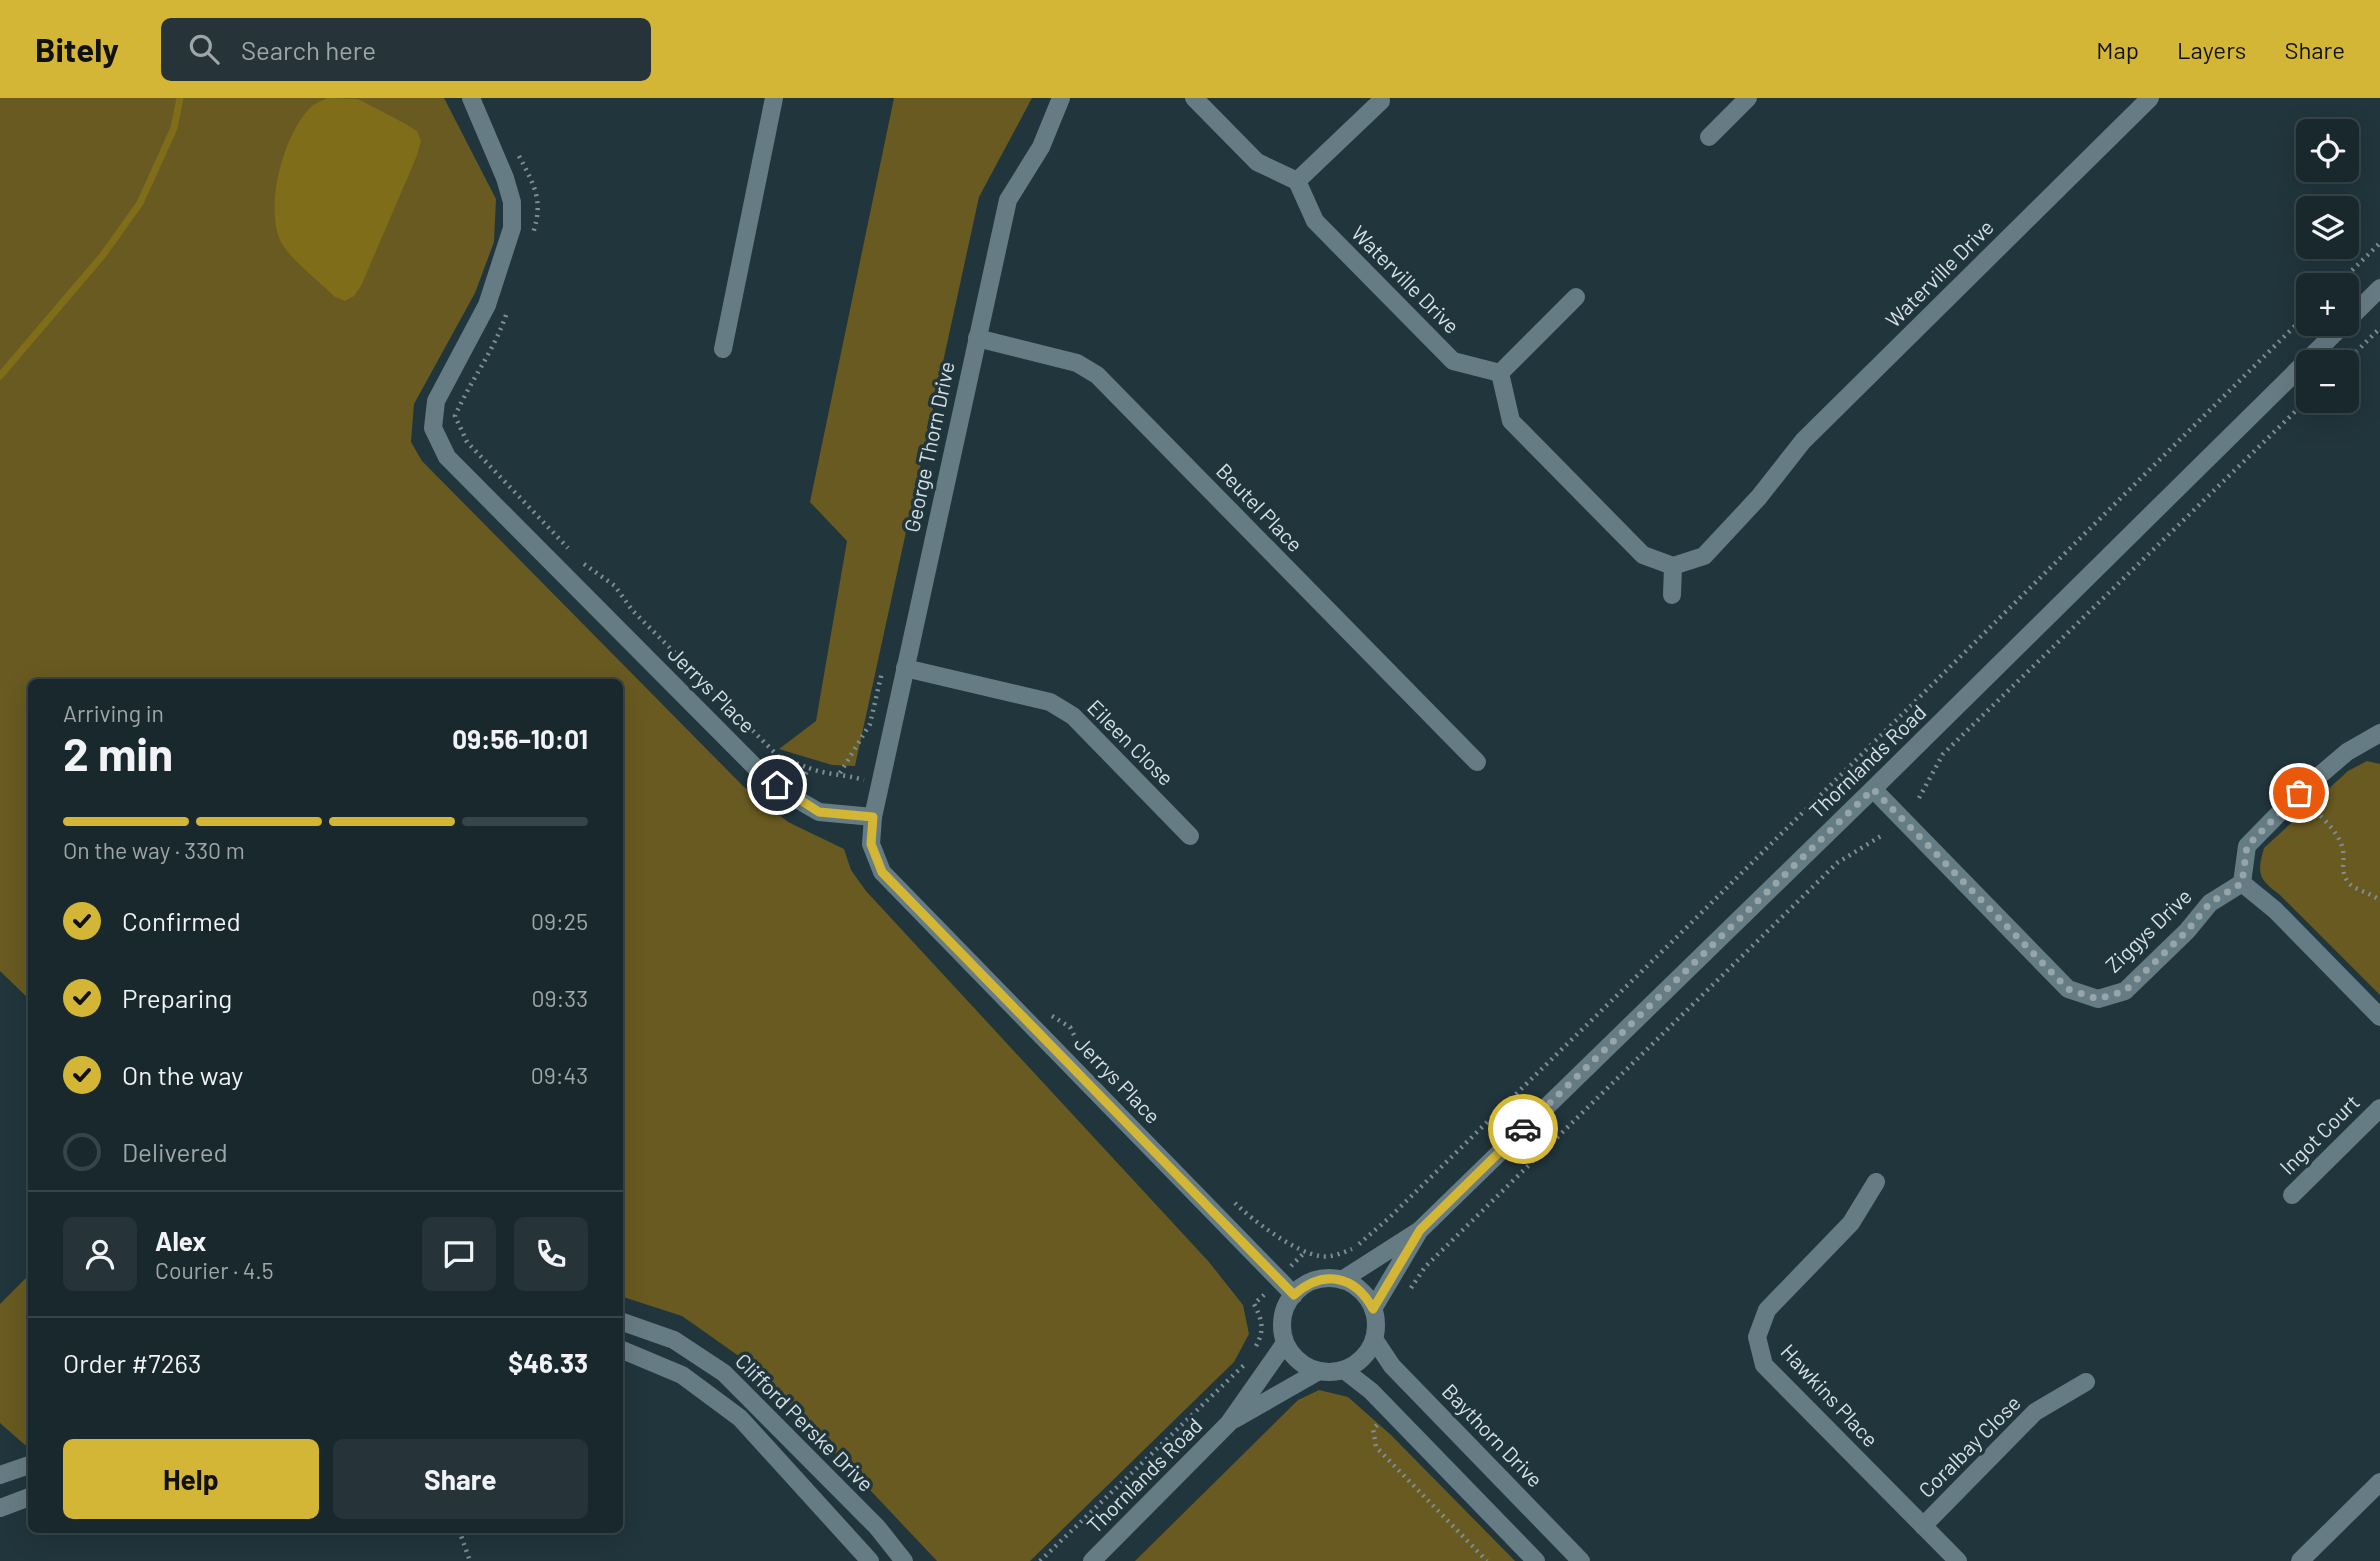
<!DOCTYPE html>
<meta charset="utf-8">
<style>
:root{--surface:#19282d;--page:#263439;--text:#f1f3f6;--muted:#9fa6aa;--line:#374449;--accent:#d3b635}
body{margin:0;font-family:Barlow,sans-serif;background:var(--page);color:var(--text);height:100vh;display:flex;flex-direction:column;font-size:26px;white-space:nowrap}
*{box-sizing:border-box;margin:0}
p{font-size:23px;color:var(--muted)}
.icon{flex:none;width:38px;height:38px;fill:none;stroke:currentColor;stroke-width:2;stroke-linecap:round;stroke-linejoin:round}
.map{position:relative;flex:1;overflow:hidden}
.panel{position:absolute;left:28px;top:581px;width:595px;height:854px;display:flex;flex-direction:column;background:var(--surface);border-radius:10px;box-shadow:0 7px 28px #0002,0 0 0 2px var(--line)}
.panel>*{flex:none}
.controls{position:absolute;left:2296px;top:21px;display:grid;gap:14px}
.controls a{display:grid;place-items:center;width:63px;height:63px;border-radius:10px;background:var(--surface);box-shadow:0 7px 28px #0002,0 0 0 2px var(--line);font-size:35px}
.pin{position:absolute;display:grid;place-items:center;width:60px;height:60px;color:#fff;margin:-30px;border:4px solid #fff;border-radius:50%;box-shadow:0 2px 7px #0007}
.courier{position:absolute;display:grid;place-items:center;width:70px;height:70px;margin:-35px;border:5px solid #d3b635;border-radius:50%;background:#fff;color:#222;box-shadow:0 2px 9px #0007}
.overview em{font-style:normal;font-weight:700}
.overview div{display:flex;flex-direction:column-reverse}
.overview{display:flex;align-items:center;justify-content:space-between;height:119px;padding:0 35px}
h1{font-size:46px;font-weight:700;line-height:52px}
.bar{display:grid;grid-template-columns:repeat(4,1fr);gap:10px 7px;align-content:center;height:84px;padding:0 35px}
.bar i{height:9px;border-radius:5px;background:var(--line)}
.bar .selected{background:var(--accent)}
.bar p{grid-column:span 4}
.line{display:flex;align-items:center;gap:18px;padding:0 35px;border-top:2px solid var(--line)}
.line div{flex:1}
.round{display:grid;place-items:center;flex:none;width:74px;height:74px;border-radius:10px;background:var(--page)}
ol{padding:0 35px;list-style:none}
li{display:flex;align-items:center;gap:21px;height:77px}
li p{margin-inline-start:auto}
li .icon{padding:7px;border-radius:50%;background:var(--accent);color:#111;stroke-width:4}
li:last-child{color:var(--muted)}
li i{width:38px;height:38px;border:4px solid var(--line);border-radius:50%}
.button{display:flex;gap:14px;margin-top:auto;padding:14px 35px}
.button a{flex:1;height:80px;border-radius:10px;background:var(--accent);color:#111;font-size:28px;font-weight:700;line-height:80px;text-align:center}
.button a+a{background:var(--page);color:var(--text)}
header{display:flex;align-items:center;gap:42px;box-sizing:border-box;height:98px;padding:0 35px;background:var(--accent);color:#111}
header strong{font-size:33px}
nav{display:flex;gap:38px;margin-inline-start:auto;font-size:24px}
.search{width:490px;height:63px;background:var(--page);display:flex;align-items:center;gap:18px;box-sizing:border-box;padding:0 24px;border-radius:10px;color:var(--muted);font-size:26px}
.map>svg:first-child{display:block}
.green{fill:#685a20}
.water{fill:#806d19}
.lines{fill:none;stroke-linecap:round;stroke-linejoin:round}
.stream{stroke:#806d19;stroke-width:7}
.path{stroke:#7e8e94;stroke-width:4.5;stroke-dasharray:2 5;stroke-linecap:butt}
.minor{stroke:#667c84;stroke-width:18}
.tertiary{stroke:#667c84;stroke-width:18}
.done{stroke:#96a5aa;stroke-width:7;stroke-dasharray:0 12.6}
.route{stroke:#d3b635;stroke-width:9}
.labels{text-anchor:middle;stroke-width:7;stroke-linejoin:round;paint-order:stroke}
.street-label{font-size:21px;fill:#d5e1e6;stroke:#21353c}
</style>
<header>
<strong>Bitely</strong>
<div class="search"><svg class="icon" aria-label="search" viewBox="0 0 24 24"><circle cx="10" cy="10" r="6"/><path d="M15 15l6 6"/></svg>Search here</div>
<nav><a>Map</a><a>Layers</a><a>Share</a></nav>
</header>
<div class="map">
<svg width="2380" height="1463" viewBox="0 0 2380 1463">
<rect width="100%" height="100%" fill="#21353c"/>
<g class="green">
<polygon points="0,0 444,0 496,101 494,144 475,195 414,306 411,344 422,363 743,688 788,724 844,751 851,772 866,793 1209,1164 1243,1207 1249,1236 1234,1264 1030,1463 937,1463 753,1268 682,1218 620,1198 620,584 32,584 31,903 0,873"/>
<polygon points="894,0 1032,0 979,99 855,668 832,667 779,651 816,623 847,443 810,404"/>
<path d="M 2367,663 L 2380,666 L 2380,897 L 2279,796 C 2258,781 2257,775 2264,750 L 2348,673 Z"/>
<polygon points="31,1175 32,1344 25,1347 0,1325 0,1206"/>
<polygon points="1319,1292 1348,1299 1391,1337 1515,1463 1135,1463 1298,1302"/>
</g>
<path class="water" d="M 327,0 L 358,1 L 404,25 L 417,33 L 421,43 L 416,60 L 361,188 L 354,198 L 345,203 L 335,199 C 321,185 289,160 281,144 C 264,110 283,38 309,11 C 313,6 321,3 327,0 Z"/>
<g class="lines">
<polyline class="stream" points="0,278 103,157 140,105 174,30 180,0"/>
<g class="path">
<path d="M 519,58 C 534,87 544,102 533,135"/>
<polyline points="2337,187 2380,145"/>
<path d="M 506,217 C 494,253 470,283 455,318 L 467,344 L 568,450"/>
<polyline points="2346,264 2380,230"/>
<polyline points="915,429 915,400 928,370"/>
<polyline points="584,466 615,488 632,512 779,659 809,670"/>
<polyline points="840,675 870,626 882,574"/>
<path d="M 802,682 L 809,670 C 827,677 844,676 864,682"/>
<polyline points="1919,700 1943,656 2308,301"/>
<path d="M 2311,708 C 2323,721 2339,734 2343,752 C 2345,764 2340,773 2348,784 C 2355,793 2371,794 2380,803"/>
<polyline points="1052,918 1070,929 1079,947"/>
<path d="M 1235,1105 C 1252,1122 1296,1155 1320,1158 C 1331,1160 1342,1155 1352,1151"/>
<polyline points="1359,1146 1389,1120 1685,831 2308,215"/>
<polyline points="1291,1168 1305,1154"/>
<polyline points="1411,1190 1425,1169 1837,765 1881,738"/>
<path d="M 1256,1248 C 1265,1232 1262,1222 1254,1206 L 1266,1195"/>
<polyline points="1377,1327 1373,1331 1376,1349 1487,1463"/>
<polyline points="459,1432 470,1463"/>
<polyline points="1040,1463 1244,1267"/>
</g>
<g class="minor">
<polyline points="471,0 505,80 512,104 512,130 487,207 436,303 433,330 447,359 761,675 793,699 819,714 873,719"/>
<polyline points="1061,0 1041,49 1008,102 873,719 871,746 882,774 1294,1197"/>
<polyline points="1194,0 1257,64 1297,83 1315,123 1453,263 1500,275 1511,323 1643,457 1673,468 1704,458 1759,399 1803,343 2150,0"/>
<polyline points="1709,39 1748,0"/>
<polyline points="1297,83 1381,3"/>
<polyline points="977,240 1077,265 1097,277 1477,664"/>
<polyline points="723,251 774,0"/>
<polyline points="1500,275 1576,199"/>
<polyline points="1672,497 1673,468"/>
<polyline points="905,570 1050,604 1073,618 1190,738"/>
<polyline points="1873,691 2068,891 2098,901 2125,893 2187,833 2210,805 2242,785"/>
<polyline points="2242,785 2247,748 2299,695 2347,654 2380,635"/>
<polyline points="2242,785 2275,812 2380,919"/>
<polyline points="1876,1084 1851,1125 1767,1212 1757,1239 1764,1267 1958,1463"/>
<polyline points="2292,1097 2380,1010"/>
<polyline points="1923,1428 2035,1314 2086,1284"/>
<polyline points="2300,1463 2380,1384"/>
</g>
<g class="tertiary">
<polyline points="2347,223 2380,190"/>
<circle cx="1329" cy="1227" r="47"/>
<polyline points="1342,1182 1420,1132 1873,691 2344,226"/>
<polyline points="1373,1211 1418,1135"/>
<polyline points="620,1223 674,1242 724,1275 877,1429 904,1463"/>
<polyline points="1374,1241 1392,1268 1581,1463"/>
<polyline points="620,1251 682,1277 740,1320 870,1463"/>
<polyline points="1344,1272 1371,1293 1536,1463"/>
<polyline points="1235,1321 1319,1273"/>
<polyline points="0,1377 32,1366"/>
<polyline points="0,1410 32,1398"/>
<polyline points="1092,1463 1229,1325 1285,1245"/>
</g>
</g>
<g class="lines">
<polyline class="done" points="1523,1031 1873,691 2068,891 2098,901 2125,893 2187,833 2210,805 2242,785 2247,748 2299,695"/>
<path class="route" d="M 777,687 L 819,714 L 873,719 L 871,746 L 882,774 L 1294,1197 C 1323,1171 1355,1177 1373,1211 L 1420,1132 L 1523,1031"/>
</g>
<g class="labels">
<g class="street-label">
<text transform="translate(1940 176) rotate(-45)" y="7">Waterville Drive</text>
<text transform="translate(1405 182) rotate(45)" y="7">Waterville Drive</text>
<text transform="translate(930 349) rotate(-78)" y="7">George Thorn Drive</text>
<text transform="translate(1259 410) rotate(46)" y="7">Beutel Place</text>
<text transform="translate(711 592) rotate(45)" y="7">Jerrys Place</text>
<text transform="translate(1130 645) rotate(45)" y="7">Eileen Close</text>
<text transform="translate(1868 664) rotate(-44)" y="7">Thornlands Road</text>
<text transform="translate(2149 833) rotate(-44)" y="7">Ziggys Drive</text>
<text transform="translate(1117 982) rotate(46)" y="7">Jerrys Place</text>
<text transform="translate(2320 1037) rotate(-45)" y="7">Ingot Court</text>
<text transform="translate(1829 1298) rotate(47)" y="7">Hawkins Place</text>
<text transform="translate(804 1325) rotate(45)" y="7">Clifford Perske Drive</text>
<text transform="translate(1492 1338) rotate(46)" y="7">Baythorn Drive</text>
<text transform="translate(1970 1349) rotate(-45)" y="7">Coralbay Close</text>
<text transform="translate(1145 1378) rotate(-45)" y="7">Thornlands Road</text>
</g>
</g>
</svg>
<div class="controls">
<a><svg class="icon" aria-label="locate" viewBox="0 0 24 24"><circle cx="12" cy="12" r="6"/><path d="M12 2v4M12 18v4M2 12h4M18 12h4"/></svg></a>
<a><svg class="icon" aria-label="layers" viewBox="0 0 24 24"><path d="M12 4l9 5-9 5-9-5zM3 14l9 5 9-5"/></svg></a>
<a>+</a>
<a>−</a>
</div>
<div class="pin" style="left:2299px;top:695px;background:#ea580c"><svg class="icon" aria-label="bag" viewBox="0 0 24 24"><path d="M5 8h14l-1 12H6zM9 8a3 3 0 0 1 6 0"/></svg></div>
<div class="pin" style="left:777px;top:687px;background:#1f2937"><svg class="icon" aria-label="home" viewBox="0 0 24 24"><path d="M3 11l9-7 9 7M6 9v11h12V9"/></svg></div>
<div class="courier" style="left:1523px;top:1031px"><svg class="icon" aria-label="car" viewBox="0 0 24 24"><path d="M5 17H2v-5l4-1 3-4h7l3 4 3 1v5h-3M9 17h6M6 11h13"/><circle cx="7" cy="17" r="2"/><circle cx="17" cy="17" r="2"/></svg></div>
<section class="panel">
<div class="overview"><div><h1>2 min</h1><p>Arriving in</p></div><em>09:56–10:01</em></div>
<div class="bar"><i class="selected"></i><i class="selected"></i><i class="selected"></i><i></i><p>On the way · 330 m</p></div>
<ol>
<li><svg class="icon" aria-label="check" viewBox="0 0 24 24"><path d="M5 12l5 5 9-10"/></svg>Confirmed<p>09:25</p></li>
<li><svg class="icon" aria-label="check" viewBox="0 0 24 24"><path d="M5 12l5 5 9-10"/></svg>Preparing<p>09:33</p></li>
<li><svg class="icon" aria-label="check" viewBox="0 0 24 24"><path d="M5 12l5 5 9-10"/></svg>On the way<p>09:43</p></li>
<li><i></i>Delivered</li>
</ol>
<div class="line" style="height:126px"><a class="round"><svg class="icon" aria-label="person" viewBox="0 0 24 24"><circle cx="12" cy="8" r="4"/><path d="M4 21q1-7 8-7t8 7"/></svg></a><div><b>Alex</b><p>Courier · 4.5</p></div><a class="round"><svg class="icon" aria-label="chat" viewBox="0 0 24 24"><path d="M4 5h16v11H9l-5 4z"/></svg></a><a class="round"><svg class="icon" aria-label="phone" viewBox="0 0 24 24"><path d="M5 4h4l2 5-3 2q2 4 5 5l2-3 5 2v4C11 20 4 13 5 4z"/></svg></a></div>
<div class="line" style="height:91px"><div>Order #7263</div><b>$46.33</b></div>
<div class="button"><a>Help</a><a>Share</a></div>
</section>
</div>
